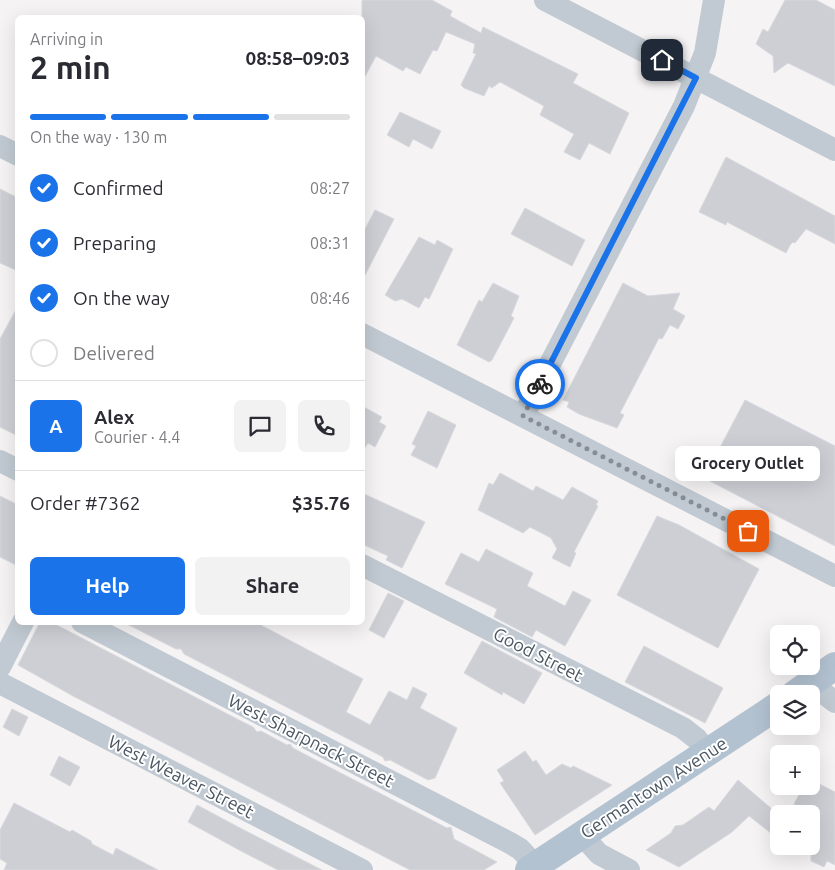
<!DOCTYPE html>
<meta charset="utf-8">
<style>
:root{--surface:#fff;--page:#f2f2f3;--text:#2b2b33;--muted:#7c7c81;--line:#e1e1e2;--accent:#1a73e8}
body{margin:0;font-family:Ubuntu,sans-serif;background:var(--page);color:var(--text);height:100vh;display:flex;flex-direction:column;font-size:19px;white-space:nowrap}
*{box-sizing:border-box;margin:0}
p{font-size:16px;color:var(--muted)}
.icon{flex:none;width:28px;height:28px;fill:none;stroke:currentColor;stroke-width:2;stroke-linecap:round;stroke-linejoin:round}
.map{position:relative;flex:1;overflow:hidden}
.side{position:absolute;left:15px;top:15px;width:350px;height:610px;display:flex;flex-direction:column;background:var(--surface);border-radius:8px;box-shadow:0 5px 20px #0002}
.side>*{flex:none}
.tools{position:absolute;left:770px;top:625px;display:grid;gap:10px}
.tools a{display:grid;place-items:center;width:50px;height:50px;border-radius:8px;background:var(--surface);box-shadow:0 5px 20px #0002;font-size:25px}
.pin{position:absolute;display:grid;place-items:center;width:42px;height:42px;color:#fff;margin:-21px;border-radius:10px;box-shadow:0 2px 8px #0006}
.courier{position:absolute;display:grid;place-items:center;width:50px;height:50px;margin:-25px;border:4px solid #1a73e8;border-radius:50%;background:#fff;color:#222;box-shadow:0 1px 6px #0007}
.bubble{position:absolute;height:35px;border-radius:8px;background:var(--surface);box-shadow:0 5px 20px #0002;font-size:16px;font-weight:700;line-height:35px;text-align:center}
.head em{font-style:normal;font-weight:700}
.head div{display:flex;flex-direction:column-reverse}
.head{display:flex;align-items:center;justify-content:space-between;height:85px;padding:0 15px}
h1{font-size:32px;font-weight:700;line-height:38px}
.bar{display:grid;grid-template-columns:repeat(4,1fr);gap:8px 5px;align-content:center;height:60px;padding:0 15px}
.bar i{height:6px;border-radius:4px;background:var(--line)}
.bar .on{background:var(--accent)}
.bar p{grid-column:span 4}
.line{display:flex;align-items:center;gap:12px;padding:0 15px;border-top:1px solid var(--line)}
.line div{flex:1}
.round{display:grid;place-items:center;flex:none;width:52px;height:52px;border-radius:8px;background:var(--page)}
ol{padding:0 15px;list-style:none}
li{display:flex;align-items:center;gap:15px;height:55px}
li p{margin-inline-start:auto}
li .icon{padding:5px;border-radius:50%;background:var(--accent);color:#fff;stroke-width:4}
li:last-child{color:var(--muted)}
li i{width:28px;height:28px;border:2px solid var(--line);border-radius:50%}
.button{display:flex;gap:10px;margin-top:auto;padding:10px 15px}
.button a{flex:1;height:58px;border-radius:8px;background:var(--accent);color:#fff;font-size:20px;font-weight:700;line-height:58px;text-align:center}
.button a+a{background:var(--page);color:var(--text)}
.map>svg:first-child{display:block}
.building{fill:#cdcfd5;stroke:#d7d9de}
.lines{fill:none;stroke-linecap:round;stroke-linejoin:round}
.minor{stroke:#c1cad2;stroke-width:22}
.primary{stroke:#b3c2d1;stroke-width:28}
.done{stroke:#868d94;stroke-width:5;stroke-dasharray:0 9}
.route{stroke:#1a73e8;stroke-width:6}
.labels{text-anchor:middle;stroke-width:4;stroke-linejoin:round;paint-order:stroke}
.street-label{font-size:18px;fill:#4a5661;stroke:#fff}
</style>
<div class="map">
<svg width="835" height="870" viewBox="0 0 835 870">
<rect width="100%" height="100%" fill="#f5f3f3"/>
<g class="building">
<polygon points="362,0 432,0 452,11 450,16 481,33 483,27 578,74 573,83 629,113 610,154 589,143 580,160 564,152 574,134 540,115 544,106 500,82 492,88 489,86 484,96 464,88 461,85 476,54 473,53 475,44 446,32 437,51 433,50 420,74 406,67 403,71 376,56 362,82"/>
<polygon points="785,0 816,0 835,10 835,86 788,63 774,73 773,56 756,44 763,29 768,32"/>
<polygon points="400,112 441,131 432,149 413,139 409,147 387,135"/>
<polygon points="726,157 835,216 835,244 806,229 795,243 793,242 790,245 786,253 727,222 726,225 699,212"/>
<polygon points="0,189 18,198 18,271 0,263"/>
<polygon points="525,208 585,240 572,266 511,234"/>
<polygon points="375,210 394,219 362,281 362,235"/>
<polygon points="419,237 435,245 437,240 453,249 429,299 425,297 419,308 402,299 395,301 385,295"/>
<polygon points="493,283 519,296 511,316 514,318 492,360 489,362 457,345 479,300 482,302"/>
<polygon points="623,283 648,296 680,293 673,309 685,316 678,329 670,325 662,339 659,338 620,413 624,415 617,428 579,414 567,407 569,402 563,400"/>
<polygon points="18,306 18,436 0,427 0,339"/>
<polygon points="745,400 835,446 835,546 704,478"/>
<polygon points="362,406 382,417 379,422 386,426 375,447 368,443 362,452"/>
<polygon points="428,411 456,425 437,468 411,455 416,446 412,444"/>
<polygon points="500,473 533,491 536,486 563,500 572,487 598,501 596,505 598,506 574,552 576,553 570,567 552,558 557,549 551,538 530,527 523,533 478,510 489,483 493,485"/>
<polygon points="362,493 425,522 402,568 386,560 388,556 362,544"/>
<polygon points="0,496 18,505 18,566 0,557"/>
<polygon points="657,516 679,525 759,569 718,648 617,595"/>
<polygon points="486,549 533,573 527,586 565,606 573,591 591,600 565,646 536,630 532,637 494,617 497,609 445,584 461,553 479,562"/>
<polygon points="388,593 404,601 384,638 369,630"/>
<polygon points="40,622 51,622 239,720 253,727 257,732 261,731 287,745 290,744 293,748 333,769 447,828 451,827 454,839 497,862 484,870 410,870 73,696 18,665"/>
<polygon points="123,622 255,622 363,679 346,712 370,725 389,691 407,700 413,687 427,694 420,708 457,728 456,731 435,778 428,780 390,760 385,761 383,757 184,654 181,649 176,649"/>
<polygon points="482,641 542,673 524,704 503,692 502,695 464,673"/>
<polygon points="644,646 723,688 705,723 625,682"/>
<polygon points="12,709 28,717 19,736 3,727"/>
<polygon points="525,751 533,762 536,760 546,775 562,764 571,768 573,766 612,785 535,835 500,783 504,781 497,770"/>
<polygon points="59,756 80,767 70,786 50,775"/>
<polygon points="738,780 779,815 779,824 772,834 749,816 732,832 679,867 646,850 671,833 675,826 683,825 709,807 714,811"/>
<polygon points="812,780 835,792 835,865 827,861 824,867 811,861 811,813 794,804 803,787 808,790"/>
<polygon points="14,803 70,832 72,830 91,841 92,844 113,855 116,848 158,870 4,870 7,863 0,859 0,830"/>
<polygon points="197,805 242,829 322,870 278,870 241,851 188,822"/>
</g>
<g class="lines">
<g class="minor">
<polyline points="545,0 835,150"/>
<polyline points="0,146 18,155"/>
<polyline points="362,334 835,576"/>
<polyline points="523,416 684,106 705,53 714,0"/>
<polyline points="0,461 18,470"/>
<polyline points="362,565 683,728 697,739 708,753"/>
<polyline points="82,622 510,843 520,849 536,866"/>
<polyline points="0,667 23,622"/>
<polyline points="814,681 822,692 835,702"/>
<polyline points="0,683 362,870"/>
<polyline points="582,835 599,854 629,870"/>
</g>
<g class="primary">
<polyline points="795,694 835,666"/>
<polyline points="529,870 779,705"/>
</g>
</g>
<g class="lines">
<polyline class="done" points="540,384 523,416 748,531"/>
<polyline class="route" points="540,384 696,78 662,60"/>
</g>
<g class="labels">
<g class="street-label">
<text transform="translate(538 655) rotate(27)" y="6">Good Street</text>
<text transform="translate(311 741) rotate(27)" y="6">West Sharpnack Street</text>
<text transform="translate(181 777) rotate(27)" y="6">West Weaver Street</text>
<text transform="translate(654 788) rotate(-33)" y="6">Germantown Avenue</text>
</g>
</g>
</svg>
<div class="tools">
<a><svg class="icon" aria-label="locate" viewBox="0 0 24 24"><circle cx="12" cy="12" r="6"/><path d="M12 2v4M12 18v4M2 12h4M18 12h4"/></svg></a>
<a><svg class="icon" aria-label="layers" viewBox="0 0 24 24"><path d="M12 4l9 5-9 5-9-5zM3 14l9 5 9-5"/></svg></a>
<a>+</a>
<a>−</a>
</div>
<div class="pin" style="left:748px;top:531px;background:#ea580c"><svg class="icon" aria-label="bag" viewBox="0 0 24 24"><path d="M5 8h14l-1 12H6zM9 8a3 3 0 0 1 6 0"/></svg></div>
<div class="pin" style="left:662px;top:60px;background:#1f2937"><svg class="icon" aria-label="home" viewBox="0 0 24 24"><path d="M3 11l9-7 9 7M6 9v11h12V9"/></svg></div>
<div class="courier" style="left:540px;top:384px"><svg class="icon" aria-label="bike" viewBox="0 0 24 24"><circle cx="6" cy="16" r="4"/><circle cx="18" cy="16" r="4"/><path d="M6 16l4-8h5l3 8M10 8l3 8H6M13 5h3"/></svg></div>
<div class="bubble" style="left:675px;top:446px;width:145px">Grocery Outlet</div>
<section class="side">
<div class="head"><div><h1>2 min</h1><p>Arriving in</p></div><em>08:58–09:03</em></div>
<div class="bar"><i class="on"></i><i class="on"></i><i class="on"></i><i></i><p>On the way · 130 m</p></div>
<ol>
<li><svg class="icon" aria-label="check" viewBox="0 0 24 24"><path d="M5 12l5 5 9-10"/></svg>Confirmed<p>08:27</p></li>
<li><svg class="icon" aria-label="check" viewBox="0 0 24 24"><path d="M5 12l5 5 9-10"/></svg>Preparing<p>08:31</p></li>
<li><svg class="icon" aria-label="check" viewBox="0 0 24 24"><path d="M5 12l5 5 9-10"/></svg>On the way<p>08:46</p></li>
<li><i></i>Delivered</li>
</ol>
<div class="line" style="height:90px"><b class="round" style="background:var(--accent);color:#fff">A</b><div><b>Alex</b><p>Courier · 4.4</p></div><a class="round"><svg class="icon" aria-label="chat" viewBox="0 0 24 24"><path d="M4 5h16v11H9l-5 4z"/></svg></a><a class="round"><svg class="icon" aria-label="phone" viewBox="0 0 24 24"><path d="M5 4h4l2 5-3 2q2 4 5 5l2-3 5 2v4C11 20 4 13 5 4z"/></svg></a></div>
<div class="line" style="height:65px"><div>Order #7362</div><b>$35.76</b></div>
<div class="button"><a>Help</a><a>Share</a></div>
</section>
</div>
